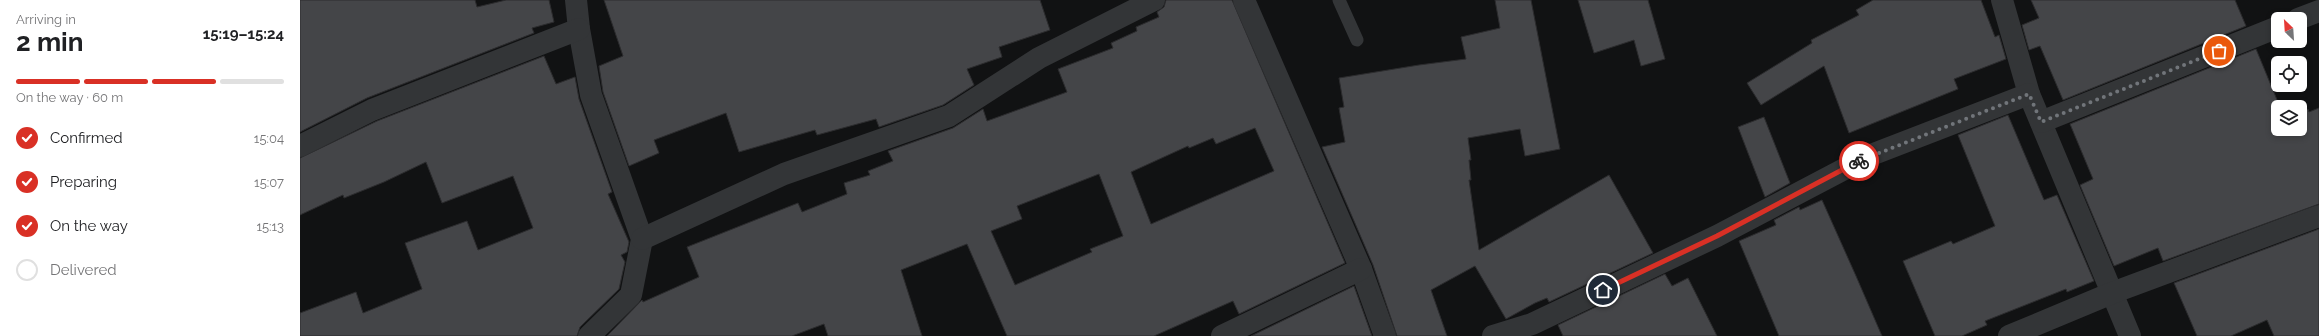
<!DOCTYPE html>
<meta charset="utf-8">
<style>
:root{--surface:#fff;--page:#f6f6f6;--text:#202124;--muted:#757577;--line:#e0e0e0;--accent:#d93025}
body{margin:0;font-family:Raleway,sans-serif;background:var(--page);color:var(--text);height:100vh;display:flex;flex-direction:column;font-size:15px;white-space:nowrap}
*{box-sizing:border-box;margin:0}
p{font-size:13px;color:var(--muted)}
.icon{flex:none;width:22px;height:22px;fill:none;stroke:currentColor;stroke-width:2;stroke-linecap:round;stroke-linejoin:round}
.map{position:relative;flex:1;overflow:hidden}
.sheet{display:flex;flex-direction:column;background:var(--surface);width:300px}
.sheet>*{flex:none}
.needle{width:26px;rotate:335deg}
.fabs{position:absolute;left:1971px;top:12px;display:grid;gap:8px}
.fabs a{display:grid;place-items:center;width:36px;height:36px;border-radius:6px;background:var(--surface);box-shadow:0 2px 6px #0003;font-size:20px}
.pin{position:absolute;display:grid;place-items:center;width:34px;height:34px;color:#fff;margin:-17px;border:2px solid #fff;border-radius:50%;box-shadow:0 1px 4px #0007}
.courier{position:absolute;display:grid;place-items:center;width:40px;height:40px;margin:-20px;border:3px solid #d93025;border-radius:50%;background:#fff;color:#222;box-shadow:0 1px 5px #0007}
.head em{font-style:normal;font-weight:700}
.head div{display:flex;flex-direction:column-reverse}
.head{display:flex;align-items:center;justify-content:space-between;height:68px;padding:0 16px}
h1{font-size:26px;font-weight:700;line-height:30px}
.bar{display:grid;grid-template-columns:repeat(4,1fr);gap:6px 4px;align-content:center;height:48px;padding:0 16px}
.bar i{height:5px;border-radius:3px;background:var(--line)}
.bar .on{background:var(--accent)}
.bar p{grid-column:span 4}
ol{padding:0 16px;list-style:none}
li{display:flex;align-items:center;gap:12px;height:44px}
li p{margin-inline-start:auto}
li .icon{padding:4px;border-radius:50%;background:var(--accent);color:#fff;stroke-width:4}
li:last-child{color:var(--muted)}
li i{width:22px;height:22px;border:2px solid var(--line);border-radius:50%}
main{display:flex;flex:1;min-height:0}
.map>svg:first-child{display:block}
.building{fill:#444548;stroke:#2c2c2e;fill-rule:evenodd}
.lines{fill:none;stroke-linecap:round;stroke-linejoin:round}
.service{stroke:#333537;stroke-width:13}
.minor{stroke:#333537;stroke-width:22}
.done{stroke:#71757a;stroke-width:4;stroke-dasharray:0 7.2}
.route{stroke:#d93025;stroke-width:5}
</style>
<main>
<section class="sheet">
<div class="head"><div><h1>2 min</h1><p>Arriving in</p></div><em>15:19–15:24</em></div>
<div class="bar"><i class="on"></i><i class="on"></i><i class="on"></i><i></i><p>On the way · 60 m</p></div>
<ol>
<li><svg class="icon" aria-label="check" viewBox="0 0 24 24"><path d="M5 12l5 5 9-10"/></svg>Confirmed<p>15:04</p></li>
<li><svg class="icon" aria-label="check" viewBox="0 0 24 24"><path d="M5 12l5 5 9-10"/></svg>Preparing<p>15:07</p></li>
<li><svg class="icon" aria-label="check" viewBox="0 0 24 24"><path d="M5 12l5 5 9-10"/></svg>On the way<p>15:13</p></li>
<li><i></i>Delivered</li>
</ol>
</section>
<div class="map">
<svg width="2019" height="336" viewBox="0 0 2019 336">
<rect width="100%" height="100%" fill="#111213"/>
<g class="building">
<polygon points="0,0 175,0 177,7 206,0 249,0 254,22 232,28 234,33 67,98 0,132"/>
<polygon points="304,0 740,0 750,30 699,47 702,57 667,69 674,85 643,105 579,127 576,119 517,135 515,130 439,152 426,113 354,140 359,153 329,166 303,92 299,66 323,56"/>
<path d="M 866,0 L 932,0 L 1045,263 L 939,314 L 933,301 L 854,336 L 707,336 L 667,244 L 601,270 L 622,336 L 528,336 L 524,324 L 492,336 L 307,336 L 342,300 L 343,302 L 399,277 L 387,247 L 498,203 L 502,212 L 547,194 L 544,183 L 570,175 L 568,171 L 593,161 L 588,151 L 653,128 L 683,109 L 687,121 L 767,92 L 758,69 L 813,48 L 811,43 L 837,31 L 836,27 L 859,17 L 857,12 L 864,7 ZM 955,128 L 974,171 L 851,224 L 831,172 L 888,146 L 889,148 L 913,138 L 916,144 ZM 799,174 L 823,236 L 790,249 L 792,252 L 715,285 L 691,231 L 722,219 L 717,206 Z"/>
<polygon points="1195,0 1231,0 1260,149 1225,156 1220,129 1168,138 1171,160 1169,160 1171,180 1169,180 1179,250 1309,175 1353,253 1249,302 1247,298 1235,303 1206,319 1175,266 1131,290 1147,336 1097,336 1073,265 1022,147 1045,142 1039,108 1044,107 1039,78 1119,65 1166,59 1161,37 1200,28"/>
<polygon points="1278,0 1348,0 1365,59 1341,66 1334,40 1294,53"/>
<polygon points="1573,0 1681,0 1695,37 1699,35 1706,59 1654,79 1658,89 1549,133 1524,66 1461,105 1447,83 1512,43 1511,40 1559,15 1556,10"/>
<polygon points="1731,0 1935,0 1946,26 1763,100 1740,46 1729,50 1722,25 1739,18"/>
<polygon points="1956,49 1980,107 1978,107 1978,129 2000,129 2000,112 2008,109 2009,112 2019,108 2019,204 1863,261 1858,248 1814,266 1780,185 1793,179 1770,124"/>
<polygon points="244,56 256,84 275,77 279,99 312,192 308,194 329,242 327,252 321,255 325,262 319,289 280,327 277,336 0,336 0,313 56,292 63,313 122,289 105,243 167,221 178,250 233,228 213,176 142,203 126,162 84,182 44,198 43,195 0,215 0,158 77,121"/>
<polygon points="1708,115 1744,200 1757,195 1794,281 1767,292 1766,289 1685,321 1687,325 1662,336 1635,336 1603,261 1651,241 1653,244 1695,226 1658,135"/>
<polygon points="1464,117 1490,183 1465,197 1438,127"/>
<polygon points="1522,200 1556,276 1582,336 1479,336 1439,241 1476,225 1474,220 1499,207 1500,210"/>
<polygon points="2019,229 2019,336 1974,336 1967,320 1931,336 1897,336 1874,283"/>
<polygon points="1365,274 1372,286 1388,278 1417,336 1263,336 1258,325"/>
<polygon points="1054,286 1072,336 951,336"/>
</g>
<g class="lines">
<polyline class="service" points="1039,0 1057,40"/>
<g class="minor">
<polyline points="276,0 279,29 291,95 342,239 331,295 289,336"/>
<polyline points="944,0 1061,269 1085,336"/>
<polyline points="1702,0 1729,94 1830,336"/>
<polyline points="1998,19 2019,11"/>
<polyline points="1741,122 1978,27"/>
<polyline points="0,146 72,110 279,29"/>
<polyline points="342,239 484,174 649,116 739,58 854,0"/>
<polyline points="922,336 1061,269"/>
<polyline points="1193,336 1232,324 1417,236 1571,155 1729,94"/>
<polyline points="1709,336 1812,293 2019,216"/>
</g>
</g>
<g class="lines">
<polyline class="done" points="1559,161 1729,94 1741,122 1919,51"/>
<polyline class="route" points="1303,290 1417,236 1559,161"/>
</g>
</svg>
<div class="fabs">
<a><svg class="needle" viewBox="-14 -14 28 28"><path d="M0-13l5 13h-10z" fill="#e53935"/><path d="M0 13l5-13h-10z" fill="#757577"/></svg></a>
<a><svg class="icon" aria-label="locate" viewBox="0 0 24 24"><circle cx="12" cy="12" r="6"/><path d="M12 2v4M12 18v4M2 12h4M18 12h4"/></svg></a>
<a><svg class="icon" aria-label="layers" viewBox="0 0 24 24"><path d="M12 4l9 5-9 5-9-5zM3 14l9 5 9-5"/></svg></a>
</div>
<div class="pin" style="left:1919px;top:51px;background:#ea580c"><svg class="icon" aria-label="bag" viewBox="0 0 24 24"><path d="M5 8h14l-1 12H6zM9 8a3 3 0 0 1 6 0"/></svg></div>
<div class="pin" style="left:1303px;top:290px;background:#1f2937"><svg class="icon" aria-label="home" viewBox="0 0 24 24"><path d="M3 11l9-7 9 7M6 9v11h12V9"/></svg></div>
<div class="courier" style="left:1559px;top:161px"><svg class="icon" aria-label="bike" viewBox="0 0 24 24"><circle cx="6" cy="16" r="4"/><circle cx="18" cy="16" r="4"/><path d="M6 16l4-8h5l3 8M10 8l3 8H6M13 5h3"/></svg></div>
</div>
</main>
